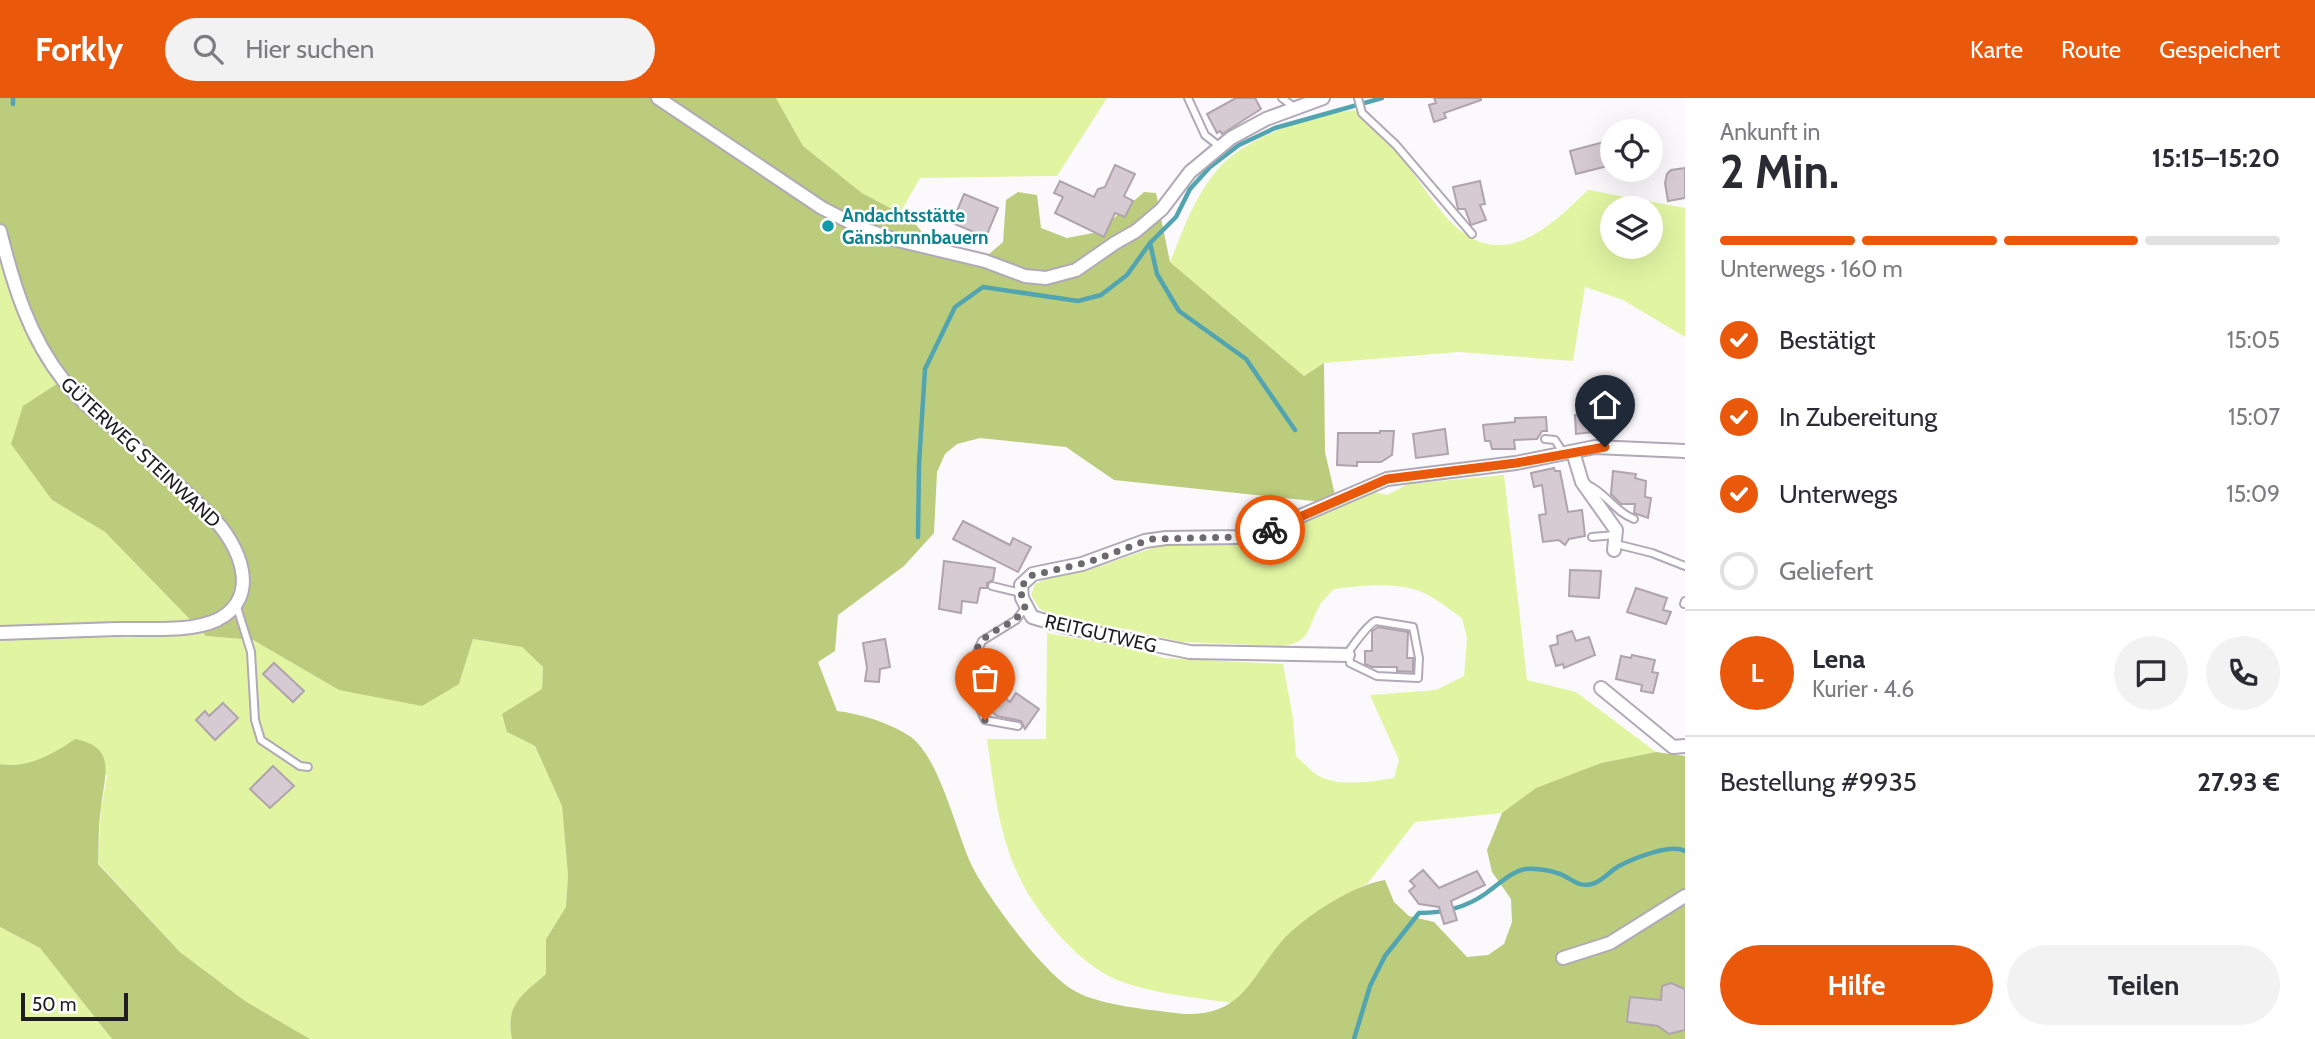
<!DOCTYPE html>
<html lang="de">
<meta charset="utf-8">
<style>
:root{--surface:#fff;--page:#f2f2f3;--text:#2b2b33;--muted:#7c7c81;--line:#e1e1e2;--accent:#ea580c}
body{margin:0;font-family:Cabin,sans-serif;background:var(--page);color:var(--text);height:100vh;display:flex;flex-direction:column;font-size:26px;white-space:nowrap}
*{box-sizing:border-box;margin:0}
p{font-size:23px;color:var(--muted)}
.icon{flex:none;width:38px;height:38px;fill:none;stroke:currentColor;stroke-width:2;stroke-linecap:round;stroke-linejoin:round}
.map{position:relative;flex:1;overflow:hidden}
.sheet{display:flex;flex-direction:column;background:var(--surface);width:630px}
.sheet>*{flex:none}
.fabs{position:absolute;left:1600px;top:21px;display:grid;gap:14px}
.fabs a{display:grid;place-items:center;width:63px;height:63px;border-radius:50%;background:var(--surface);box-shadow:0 7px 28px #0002;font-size:35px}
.scale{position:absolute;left:21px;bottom:18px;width:107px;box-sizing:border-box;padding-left:7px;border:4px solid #201d22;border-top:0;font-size:19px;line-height:24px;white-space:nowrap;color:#201d22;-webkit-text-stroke:5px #fff;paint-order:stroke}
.pin{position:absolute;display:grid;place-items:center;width:60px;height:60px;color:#fff;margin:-72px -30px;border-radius:50% 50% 50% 0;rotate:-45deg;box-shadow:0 0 7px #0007}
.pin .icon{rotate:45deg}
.courier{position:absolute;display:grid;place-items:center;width:70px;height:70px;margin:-35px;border:5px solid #ea580c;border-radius:50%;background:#fff;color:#222;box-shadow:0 2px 9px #0007}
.head em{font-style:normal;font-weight:700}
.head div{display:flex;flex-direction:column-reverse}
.head{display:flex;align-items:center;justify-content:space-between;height:119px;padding:0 35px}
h1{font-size:46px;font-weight:700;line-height:52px}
.bar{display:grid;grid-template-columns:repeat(4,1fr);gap:10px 7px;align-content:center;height:84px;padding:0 35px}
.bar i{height:9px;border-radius:5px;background:var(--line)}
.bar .current{background:var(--accent)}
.bar p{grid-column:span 4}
.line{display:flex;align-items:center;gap:18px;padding:0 35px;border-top:2px solid var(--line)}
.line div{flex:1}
.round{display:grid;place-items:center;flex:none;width:74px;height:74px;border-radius:37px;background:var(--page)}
ol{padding:0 35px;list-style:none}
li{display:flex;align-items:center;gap:21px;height:77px}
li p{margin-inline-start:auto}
li .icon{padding:7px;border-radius:50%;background:var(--accent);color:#fff;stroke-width:4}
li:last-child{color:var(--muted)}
li i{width:38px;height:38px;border:4px solid var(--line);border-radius:50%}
.cta{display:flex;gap:14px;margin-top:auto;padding:14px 35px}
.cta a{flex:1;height:80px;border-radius:42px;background:var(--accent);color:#fff;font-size:28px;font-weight:700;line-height:80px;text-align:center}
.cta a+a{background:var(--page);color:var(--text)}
header{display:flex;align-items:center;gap:42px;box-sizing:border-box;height:98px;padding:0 35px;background:var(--accent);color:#fff}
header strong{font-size:33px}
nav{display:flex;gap:38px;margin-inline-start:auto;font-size:24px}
.search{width:490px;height:63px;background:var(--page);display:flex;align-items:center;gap:18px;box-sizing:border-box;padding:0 24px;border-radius:38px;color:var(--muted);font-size:26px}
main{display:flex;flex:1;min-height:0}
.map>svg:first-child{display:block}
.green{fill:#e1f4a2;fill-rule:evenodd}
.forest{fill:#bbcd7c}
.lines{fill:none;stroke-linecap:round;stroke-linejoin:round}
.stream{stroke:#52a5b0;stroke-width:4.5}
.building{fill:#d7cbd3;stroke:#b0a4ac;stroke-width:2}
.service-casing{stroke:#b1a9b5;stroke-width:10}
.minor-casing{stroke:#b1a9b5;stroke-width:16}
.service{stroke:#fff;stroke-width:6}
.minor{stroke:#fff;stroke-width:12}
.done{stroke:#6d6a6f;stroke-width:7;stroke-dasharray:0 12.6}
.route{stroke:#ea580c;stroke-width:9}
.culture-dot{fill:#0f9aa8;stroke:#fff;stroke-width:2.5}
.labels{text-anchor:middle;stroke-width:5;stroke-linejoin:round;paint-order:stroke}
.culture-label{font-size:19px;font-weight:bold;fill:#0d838f;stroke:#fff;text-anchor:start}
.street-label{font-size:19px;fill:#201d22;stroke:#fff}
</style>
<header>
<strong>Forkly</strong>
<div class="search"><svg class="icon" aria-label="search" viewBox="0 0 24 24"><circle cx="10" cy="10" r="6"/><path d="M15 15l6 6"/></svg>Hier suchen</div>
<nav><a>Karte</a><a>Route</a><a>Gespeichert</a></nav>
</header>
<main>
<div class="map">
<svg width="1685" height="941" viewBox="0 0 1685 941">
<rect width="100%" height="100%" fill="#fcf9fd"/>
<g class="green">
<polygon points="776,0 1107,0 1057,78 920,80 900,115 862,95 803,48"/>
<path d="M 1355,12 C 1373,32 1394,49 1410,71 C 1423,88 1435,107 1449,122 C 1500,176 1547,132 1588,92 L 1685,110 L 1685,239 L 1623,202 L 1585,189 L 1573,263 L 1459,254 L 1324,265 L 1304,278 L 1170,164 C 1183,132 1194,99 1217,72 C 1246,38 1312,17 1355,12 ZM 1612,110 L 1650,110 L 1650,149 L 1612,149 Z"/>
<path d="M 0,133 L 63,282 L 52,402 L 105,434 L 206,538 L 253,542 L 339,592 L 459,586 L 473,541 L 522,549 L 543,569 L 542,591 L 507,634 L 535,648 L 562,708 L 568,777 L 566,809 L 546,841 L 546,876 C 522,897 505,906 512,941 L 310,941 L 245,903 L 180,854 L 98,765 L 101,711 L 107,678 L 75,642 C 54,656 26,671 0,666 Z"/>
<path d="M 1504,377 L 1527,582 L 1576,594 L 1656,654 L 1601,665 L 1537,690 L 1502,715 L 1415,724 L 1368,785 L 1315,815 L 1282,843 L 1246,895 L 1232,905 C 1198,900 1149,895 1117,882 C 1093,871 1076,856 1059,837 C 1003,775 998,720 987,641 L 1046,641 L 1047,535 L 1125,549 L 1164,560 L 1283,566 L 1293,620 L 1296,658 C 1303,664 1310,672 1317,677 C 1337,689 1372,684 1394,680 L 1399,662 L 1370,597 L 1436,592 L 1464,578 L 1467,540 L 1462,520 C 1450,512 1437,501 1424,495 C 1398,483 1361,488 1334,491 C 1329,497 1322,502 1319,509 C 1307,530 1311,545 1282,548 L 1180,544 L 1127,531 L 1096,530 L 1055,520 L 1039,510 L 1031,497 L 1035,486 L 1049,480 L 1089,472 L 1158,448 L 1262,442 L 1375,394 L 1387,397 L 1408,386 Z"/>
<polygon points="0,829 40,850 112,941 0,941"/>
</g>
<g class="forest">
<path d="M 0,0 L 776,0 L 803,48 L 862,95 L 911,121 L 939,154 L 980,164 L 1003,144 L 1006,102 L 1018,94 L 1037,97 L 1041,130 L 1067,140 L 1098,134 L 1144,94 L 1156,95 L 1170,164 L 1304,278 L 1324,265 L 1325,354 L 1335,397 L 1323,404 L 1114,382 L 1066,349 L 980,340 L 957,346 L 945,356 L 937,374 L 934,435 L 904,468 L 838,517 L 835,553 L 818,564 L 837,613 C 861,616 887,624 908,637 C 940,657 956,736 973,770 C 989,801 1045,877 1075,893 C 1100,908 1154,912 1184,916 C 1242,918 1250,881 1281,844 C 1303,819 1353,787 1385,782 L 1394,804 L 1409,818 L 1434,824 L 1467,859 L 1488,857 L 1504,846 L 1512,824 L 1511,801 L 1492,774 L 1487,752 L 1502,715 L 1536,690 L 1601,665 L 1656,654 L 1685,658 L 1685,941 L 512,941 C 505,906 522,897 546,876 L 546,841 L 566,809 L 568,777 L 562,708 L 535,648 L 507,634 L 502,616 L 542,591 L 543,569 L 522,549 L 473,541 L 459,586 L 422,608 L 339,592 L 253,542 L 206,538 L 105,434 L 52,402 L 11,346 L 23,308 L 63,282 L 45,256 L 0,133 Z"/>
<path d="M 75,641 C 118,649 104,678 101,710 C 98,728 99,747 98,766 L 180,854 L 245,903 L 310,941 L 112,941 L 40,850 L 0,829 L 0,666 C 26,671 54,656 75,641 Z"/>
</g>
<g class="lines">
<g class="stream">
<polyline points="13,6 13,0"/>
<polyline points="1150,145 1157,176 1179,213 1246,261 1295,332"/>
<polyline points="918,439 919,366 925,271 955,209 983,189 1078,203 1101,197 1127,177 1150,145 1176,119 1190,91 1210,69 1239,47 1275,30 1382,0"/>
<path d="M 1354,941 L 1370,888 L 1385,858 L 1419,815 C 1443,815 1465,810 1485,796 C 1497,788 1510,774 1525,771 C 1534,770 1549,772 1557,775 C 1570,778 1576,790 1592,786 C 1601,784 1610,773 1619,768 C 1632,761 1671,745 1685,753"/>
</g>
</g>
<g class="building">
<polygon points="1236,0 1255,0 1261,11 1222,36 1220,33 1217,35 1207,16"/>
<polygon points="1434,0 1481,0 1481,2 1444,15 1446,20 1434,24 1429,7 1436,5"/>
<polygon points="1604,44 1612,44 1612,67 1576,76 1570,53"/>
<polygon points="1115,67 1135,76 1124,98 1133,103 1125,119 1115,115 1104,139 1055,115 1063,99 1054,95 1060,83 1094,99 1098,91 1105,89"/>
<polygon points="1685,70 1685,100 1668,103 1665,85 1667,76 1671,72"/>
<polygon points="1480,83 1485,106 1480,107 1486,122 1471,127 1465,111 1458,111 1453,89"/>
<polygon points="964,96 998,110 986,139 952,125"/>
<polygon points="1612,306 1614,327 1602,328 1602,333 1576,336 1575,317 1583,316 1582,309"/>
<polygon points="1546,319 1547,333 1542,333 1537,341 1514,342 1515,351 1492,351 1490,343 1485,343 1483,327 1515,324 1515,320"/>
<polygon points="1445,331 1448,356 1416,360 1413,336"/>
<polygon points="1380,333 1394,333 1392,357 1381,364 1357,364 1357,368 1337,367 1338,335 1380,335"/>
<polygon points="1554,370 1555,373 1560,373 1568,414 1582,412 1585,438 1569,441 1565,447 1559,442 1543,444 1539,417 1546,416 1542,387 1534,389 1531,375"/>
<polygon points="1613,373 1636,376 1635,380 1646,383 1645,399 1651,400 1648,420 1634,415 1635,406 1621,406 1611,396"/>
<polygon points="963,423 1010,447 1013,440 1031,449 1018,474 953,441"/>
<polygon points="944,463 995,470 993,482 987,485 987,490 980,490 977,505 962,503 961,515 939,511"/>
<polygon points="1570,472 1601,473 1599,500 1569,498"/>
<polygon points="1636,490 1667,500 1663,512 1671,514 1666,526 1627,514"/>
<polygon points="1378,529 1408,534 1407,560 1413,560 1413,574 1397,573 1397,569 1372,569 1365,566 1365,553 1372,553 1372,533"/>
<polygon points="1572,533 1576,543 1589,539 1595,557 1564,570 1563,566 1556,568 1550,548 1558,546 1557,538"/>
<polygon points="885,541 890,569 880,571 879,584 865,583 867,570 863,545"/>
<polygon points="1632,557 1655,562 1652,574 1658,575 1653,595 1641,593 1642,587 1616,581 1621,558 1631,560"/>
<polygon points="274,565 304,593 293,604 263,576"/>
<polygon points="997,593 1010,604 1016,595 1039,611 1025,631 1021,623 997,618 986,609 984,604 992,594 995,596"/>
<polygon points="223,605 238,620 215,642 196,622 205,613 209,618"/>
<polygon points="273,668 294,688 270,710 250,691"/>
<polygon points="1423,772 1439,790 1477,773 1485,787 1451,803 1457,822 1444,826 1439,809 1419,806 1409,793 1415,788 1410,783"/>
<polygon points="1671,885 1685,891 1685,932 1669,936 1658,928 1627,924 1630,899 1661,902 1662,888"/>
</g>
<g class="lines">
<defs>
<g id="service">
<polyline points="1188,0 1205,37 1219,48"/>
<polyline points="1282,0 1294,9"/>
<polyline points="1358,0 1362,15 1396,47 1472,136"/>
<polyline points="1545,341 1555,342 1564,356"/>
<path d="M 1588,387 C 1606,395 1615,414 1634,421"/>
<polyline points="1592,439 1615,437"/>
<polyline points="1616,446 1652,455 1685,468"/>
<polyline points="992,488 1021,495"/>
<polyline points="236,506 251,554 255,622 261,642 300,668 308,669"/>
<polyline points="1684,506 1685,503"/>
<path d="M 1376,523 L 1413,529 L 1419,560 L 1418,580 L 1377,578 L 1350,565 L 1349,553 C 1355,545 1369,525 1376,523 Z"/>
<path d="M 1018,628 L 985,622 C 973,598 969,567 982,543 L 1016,522 L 1025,510"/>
</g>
<g id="minor">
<polyline points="658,0 822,110 861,130 893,141 985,163 1025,178 1046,180 1076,172 1115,145 1136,133 1162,111 1190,74 1231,40 1266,21 1323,0"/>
<path d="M 0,133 C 13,186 29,239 64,283 C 80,303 102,320 122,337 C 153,364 184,391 212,419 C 239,446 263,499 217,522 C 188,535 148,530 117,531 C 78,532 39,534 0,535"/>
<polyline points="1573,354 1582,384 1616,432 1614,452"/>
<polyline points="1348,557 1190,554 1066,529 1032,519 1022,500 1021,487 1033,476 1082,466 1145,443 1166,440 1238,439 1263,434 1387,381 1516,365 1595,349 1685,353"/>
<polyline points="1601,590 1673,649 1685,648"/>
<polyline points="1563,860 1610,845 1685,798"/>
</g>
</defs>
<use href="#service" class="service-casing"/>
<use href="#minor" class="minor-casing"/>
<use href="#service" class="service"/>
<use href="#minor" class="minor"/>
</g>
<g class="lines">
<path class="done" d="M 985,622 C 974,602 964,556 986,539 C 1000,528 1015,526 1025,510 L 1020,491 L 1029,478 L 1089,464 L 1151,441 L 1238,439 L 1270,432"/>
<polyline class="route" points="1270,432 1387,381 1516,365 1605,349"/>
</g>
<circle class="culture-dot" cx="828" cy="128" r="7"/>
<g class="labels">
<g class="culture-label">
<text x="842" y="124">Andachtsstätte<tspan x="842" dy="22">Gänsbrunnbauern</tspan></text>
</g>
<g class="street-label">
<text transform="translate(141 354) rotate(43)" y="7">GÜTERWEG STEINWAND</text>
<text transform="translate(1101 535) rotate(13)" y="7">REITGUTWEG</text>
</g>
</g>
</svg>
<div class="fabs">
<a><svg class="icon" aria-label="locate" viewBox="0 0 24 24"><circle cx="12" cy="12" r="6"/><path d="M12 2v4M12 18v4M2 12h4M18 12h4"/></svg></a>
<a><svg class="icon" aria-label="layers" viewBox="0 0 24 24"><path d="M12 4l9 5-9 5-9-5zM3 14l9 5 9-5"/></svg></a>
</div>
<div class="scale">50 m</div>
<div class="pin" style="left:985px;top:622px;background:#ea580c"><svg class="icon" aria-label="bag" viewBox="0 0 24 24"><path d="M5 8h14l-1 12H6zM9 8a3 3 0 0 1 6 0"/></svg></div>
<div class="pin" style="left:1605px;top:349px;background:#1f2937"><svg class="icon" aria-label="home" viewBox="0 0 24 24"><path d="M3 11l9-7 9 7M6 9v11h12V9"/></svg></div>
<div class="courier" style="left:1270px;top:432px"><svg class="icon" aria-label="bike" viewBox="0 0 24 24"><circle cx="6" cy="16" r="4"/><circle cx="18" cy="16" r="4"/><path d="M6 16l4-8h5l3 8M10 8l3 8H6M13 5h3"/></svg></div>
</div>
<section class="sheet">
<div class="head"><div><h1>2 Min.</h1><p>Ankunft in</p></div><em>15:15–15:20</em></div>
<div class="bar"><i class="current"></i><i class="current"></i><i class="current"></i><i></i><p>Unterwegs · 160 m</p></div>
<ol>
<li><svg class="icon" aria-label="check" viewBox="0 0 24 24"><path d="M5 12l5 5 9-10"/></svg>Bestätigt<p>15:05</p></li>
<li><svg class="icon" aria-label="check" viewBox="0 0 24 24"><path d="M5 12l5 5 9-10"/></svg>In Zubereitung<p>15:07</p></li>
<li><svg class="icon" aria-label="check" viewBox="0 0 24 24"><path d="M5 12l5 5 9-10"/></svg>Unterwegs<p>15:09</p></li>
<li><i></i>Geliefert</li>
</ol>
<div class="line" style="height:126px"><b class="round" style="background:var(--accent);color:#fff">L</b><div><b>Lena</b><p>Kurier · 4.6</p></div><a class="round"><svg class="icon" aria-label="chat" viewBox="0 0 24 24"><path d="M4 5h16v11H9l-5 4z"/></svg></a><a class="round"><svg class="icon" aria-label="phone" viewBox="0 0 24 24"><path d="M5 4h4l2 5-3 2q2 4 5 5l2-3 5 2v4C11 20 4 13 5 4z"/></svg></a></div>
<div class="line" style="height:91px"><div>Bestellung #9935</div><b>27.93 €</b></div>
<div class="cta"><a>Hilfe</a><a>Teilen</a></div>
</section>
</main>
